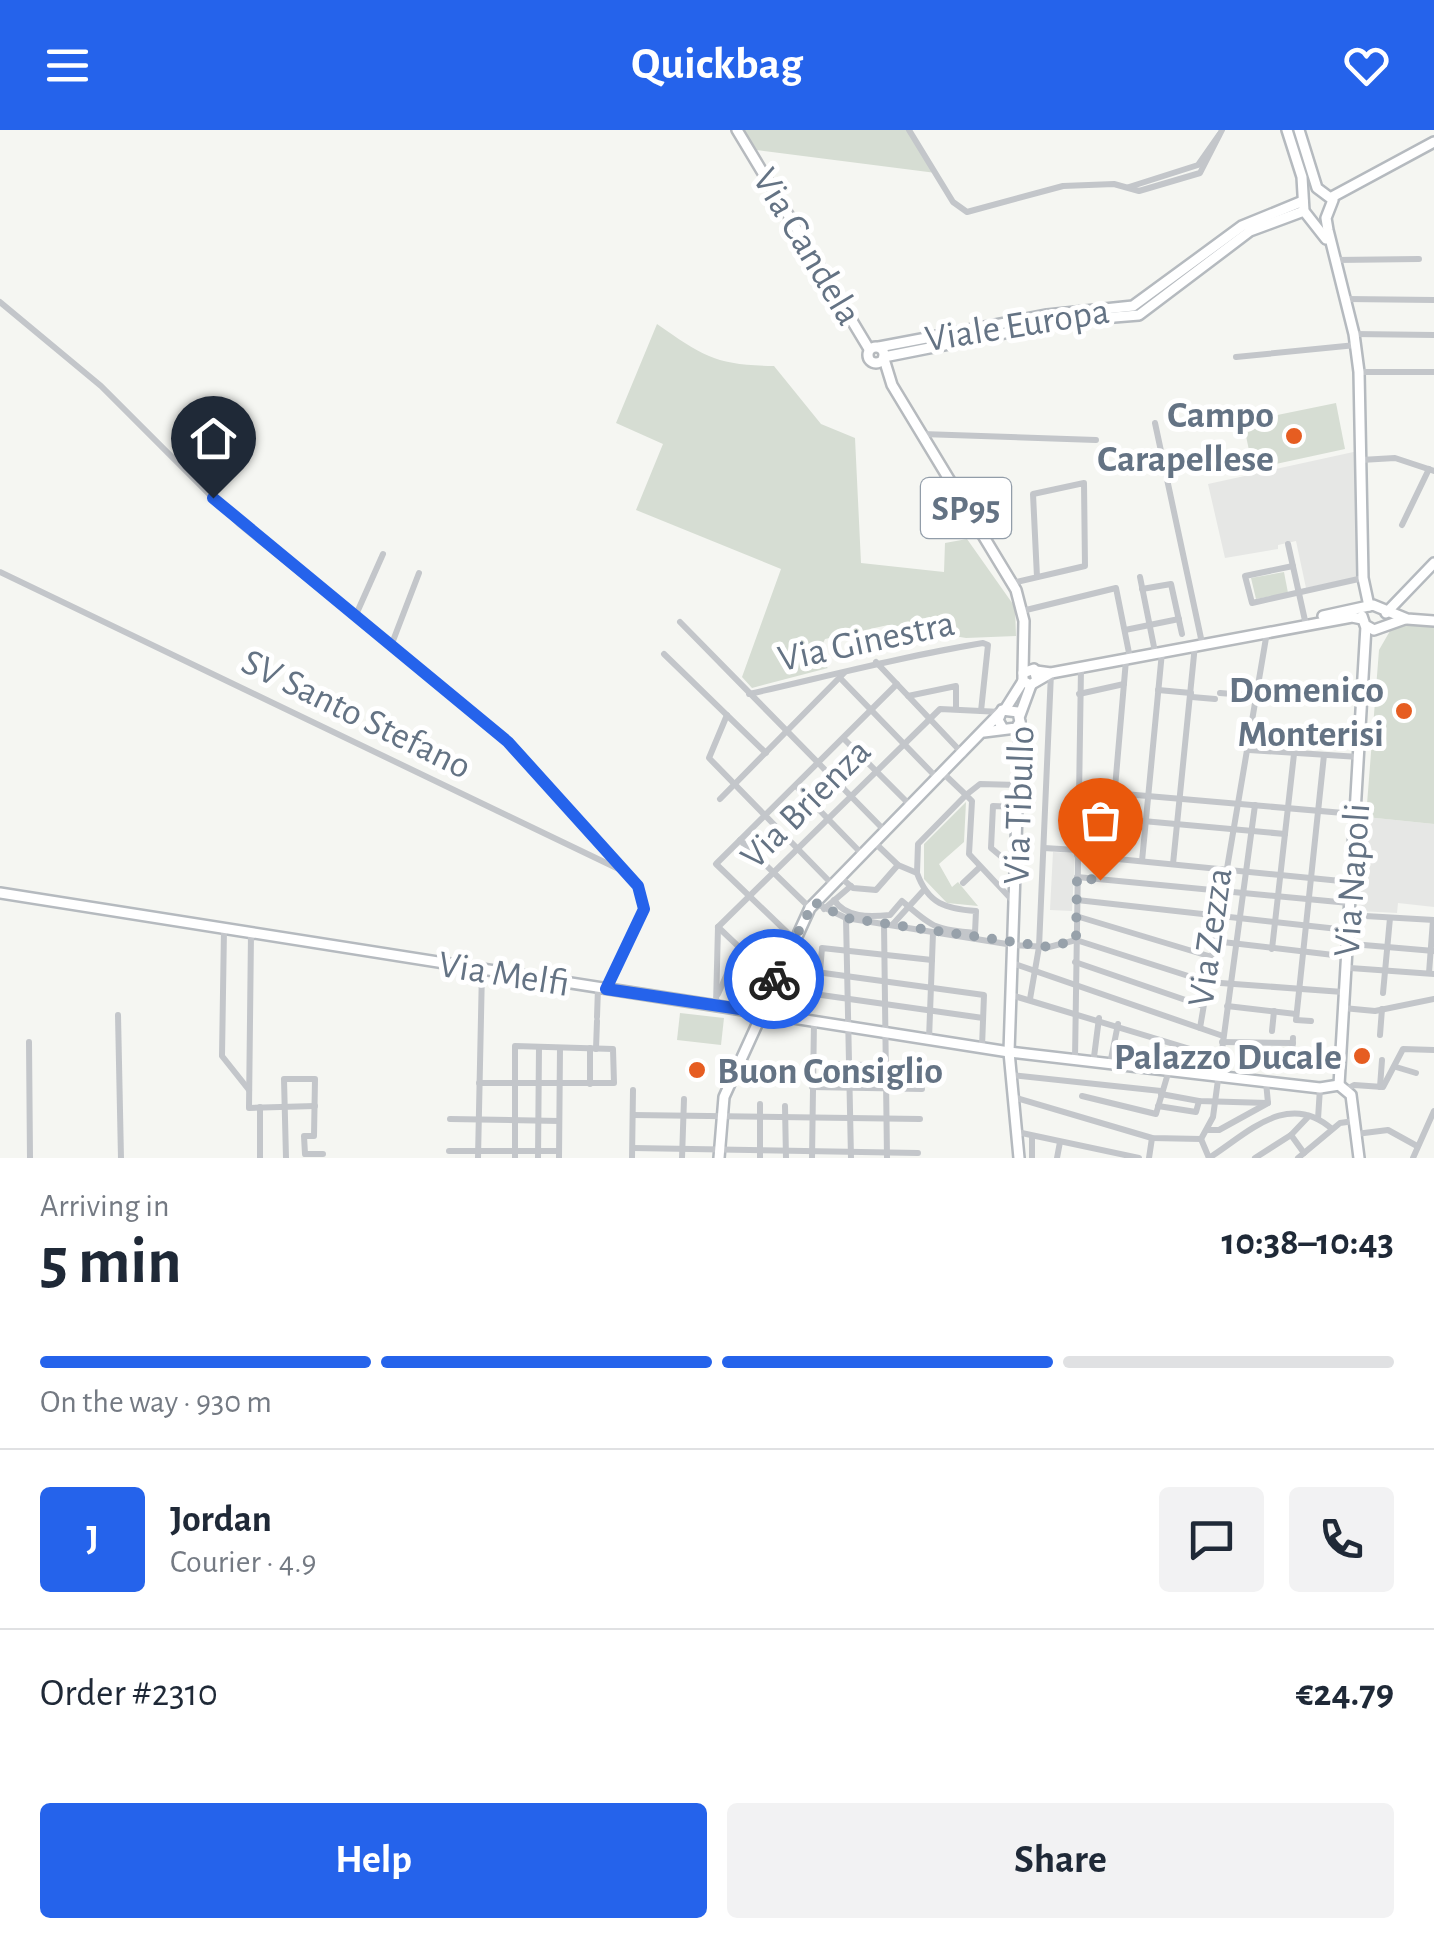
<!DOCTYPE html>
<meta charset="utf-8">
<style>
:root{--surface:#fff;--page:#f2f2f3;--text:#1f2937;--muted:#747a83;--line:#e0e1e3;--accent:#2563eb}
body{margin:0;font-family:"Alegreya Sans",sans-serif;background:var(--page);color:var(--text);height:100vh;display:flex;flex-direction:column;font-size:38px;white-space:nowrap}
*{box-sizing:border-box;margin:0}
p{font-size:32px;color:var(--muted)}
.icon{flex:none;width:55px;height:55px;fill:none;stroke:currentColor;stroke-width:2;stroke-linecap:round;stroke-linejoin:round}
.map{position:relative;height:1028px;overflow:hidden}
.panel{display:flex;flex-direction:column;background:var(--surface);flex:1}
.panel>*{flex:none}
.pin{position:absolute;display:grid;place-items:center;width:85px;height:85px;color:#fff;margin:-102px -42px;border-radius:50% 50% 50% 0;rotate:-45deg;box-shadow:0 0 10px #0007}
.pin .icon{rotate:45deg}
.courier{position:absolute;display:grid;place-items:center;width:100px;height:100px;margin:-50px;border:8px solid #2563eb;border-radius:50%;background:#fff;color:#222;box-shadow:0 2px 12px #0007}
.headline em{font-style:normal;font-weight:700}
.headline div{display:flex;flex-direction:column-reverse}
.headline{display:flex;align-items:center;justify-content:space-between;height:170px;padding:0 40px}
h1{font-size:65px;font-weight:700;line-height:75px}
.bar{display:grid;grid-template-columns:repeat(4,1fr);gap:15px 10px;align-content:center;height:120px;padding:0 40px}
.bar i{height:12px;border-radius:8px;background:var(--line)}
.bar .current{background:var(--accent)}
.bar p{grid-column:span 4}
.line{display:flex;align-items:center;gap:25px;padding:0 40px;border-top:2px solid var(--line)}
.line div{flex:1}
.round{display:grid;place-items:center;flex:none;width:105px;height:105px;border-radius:10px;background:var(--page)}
.button{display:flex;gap:20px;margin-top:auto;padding:20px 40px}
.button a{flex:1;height:115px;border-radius:10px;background:var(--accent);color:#fff;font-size:40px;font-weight:700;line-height:115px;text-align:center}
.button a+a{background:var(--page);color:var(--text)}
header{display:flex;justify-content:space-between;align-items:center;height:130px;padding:0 40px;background:var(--accent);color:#fff;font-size:45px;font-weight:700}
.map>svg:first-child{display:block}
.built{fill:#e6e7e5}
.green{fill:#d6ddd3}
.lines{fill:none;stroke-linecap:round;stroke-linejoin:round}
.secondary-casing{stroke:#b5babf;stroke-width:14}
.primary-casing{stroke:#b6babe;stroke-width:14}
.street{stroke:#c3c6ca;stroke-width:6}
.secondary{stroke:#fff;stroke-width:9}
.primary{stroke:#fff;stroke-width:9}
.done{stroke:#97a1aa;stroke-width:10;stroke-dasharray:0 18}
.route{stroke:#2563eb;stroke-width:12}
.poi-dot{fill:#e65d21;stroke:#fff;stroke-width:4}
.labels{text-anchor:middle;stroke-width:10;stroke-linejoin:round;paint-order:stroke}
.shield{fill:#fff;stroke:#929da9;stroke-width:2.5}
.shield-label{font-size:35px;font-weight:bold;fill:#647384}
.street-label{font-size:38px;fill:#647384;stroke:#fff}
.poi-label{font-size:38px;font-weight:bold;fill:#647384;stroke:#fff;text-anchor:end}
</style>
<header><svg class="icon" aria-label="menu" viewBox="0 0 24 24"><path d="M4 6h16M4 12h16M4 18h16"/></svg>Quickbag<svg class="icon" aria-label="heart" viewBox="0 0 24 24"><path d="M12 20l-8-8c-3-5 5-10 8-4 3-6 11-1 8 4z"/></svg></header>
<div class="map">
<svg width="1434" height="1028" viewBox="0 0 1434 1028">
<rect width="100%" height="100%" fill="#f5f6f2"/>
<g class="built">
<polygon points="1358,321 1357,447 1306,458 1296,411 1278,415 1278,419 1225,428 1208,354"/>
<polygon points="1366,687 1434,694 1434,777 1398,773 1397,783 1359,781"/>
<polygon points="1053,722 1075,723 1072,781 1050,780"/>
</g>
<g class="green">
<polygon points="744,0 907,0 936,43 757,20"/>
<path d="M 657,194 C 704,227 716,235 774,236 L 821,294 L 855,308 L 861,433 L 944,442 L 945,413 L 967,409 L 1015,477 L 1016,506 L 966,508 L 888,495 L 825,509 L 816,528 L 828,538 L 752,558 L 742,547 L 781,439 L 636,380 L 663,314 L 616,293 Z"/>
<polygon points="1336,273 1345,319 1253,339 1243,292"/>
<polygon points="1284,442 1288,463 1256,469 1251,448"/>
<polygon points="1397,492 1434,496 1434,694 1366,687 1379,520 1394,494 1399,496"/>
<polygon points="966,672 964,712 939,734 952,757 958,752 978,776 947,773 924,749 924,714"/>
<polygon points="680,883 724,888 721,915 677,910"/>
</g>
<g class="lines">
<defs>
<g id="secondary">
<polyline points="1287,0 1302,47 1304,81 1326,109"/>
<polyline points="1299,0 1317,58 1333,70 1326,88 1328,100 1354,204 1359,242 1363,448 1369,476"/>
<polyline points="1332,67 1434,12"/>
<polyline points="879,217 1047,185 1133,176 1242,96 1303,71"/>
<polyline points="884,227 1065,191 1139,185 1250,101 1304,81"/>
<polyline points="1386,483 1434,433"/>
<polyline points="1006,578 1023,551"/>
<polyline points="1020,585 1031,555"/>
<polyline points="984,602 1016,598 1020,592 1018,582 1002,580 998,590 1002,597"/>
<polyline points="0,763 1009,922 1320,958 1339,955"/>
<polyline points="1339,955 1366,496"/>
<polyline points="1339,955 1351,965 1359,1028"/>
<polyline points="719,1028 724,967 810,778 1000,583"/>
<polyline points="1019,1028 1009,922 1020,592"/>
</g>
<g id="primary">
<polyline points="737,0 869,219"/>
<circle cx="876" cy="225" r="8"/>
<polyline points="884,229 892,255 1016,460 1024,491 1023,543"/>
<polyline points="1323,486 1373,475 1407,489 1434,491"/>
<polyline points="1362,486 1365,495 1374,500 1405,489"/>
<polyline points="1036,541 1051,543 1352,487 1362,489"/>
<polyline points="1037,551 1034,539 1023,543 1023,551 1030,555 1049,544"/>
</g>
</defs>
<use href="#secondary" class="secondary-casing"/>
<use href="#primary" class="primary-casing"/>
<g class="street">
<polyline points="909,0 953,72 967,82 1063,56 1114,54 1139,61 1200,43 1222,0"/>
<polyline points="1129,57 1198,35 1219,5"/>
<polyline points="1336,130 1419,129"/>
<polyline points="1347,169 1434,170"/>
<polyline points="0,172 101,256 239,394 508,612 625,742"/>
<polyline points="1354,204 1434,205"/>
<polyline points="1236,227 1356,215"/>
<polyline points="1359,242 1434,242"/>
<polyline points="1155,293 1202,513"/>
<polyline points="922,304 1096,310"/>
<polyline points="1361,330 1395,328 1434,341"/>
<polyline points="1402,395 1429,339"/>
<polyline points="1288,414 1306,495"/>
<polyline points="1293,436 1245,446 1252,473 1363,448"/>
<polyline points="0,442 625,742 642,764 644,779 606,859"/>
<polyline points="1140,447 1155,522"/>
<polyline points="1012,453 1085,436 1084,353 1033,364 1037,447"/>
<polyline points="1142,459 1171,454 1182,504"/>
<polyline points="1022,481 1116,458 1130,528"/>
<polyline points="355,487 383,424"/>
<polyline points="680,492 886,702"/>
<polyline points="1125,500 1179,489"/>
<polyline points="391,516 419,443"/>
<polyline points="664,524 766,623"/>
<polyline points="876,532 963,624"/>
<polyline points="841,549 938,649"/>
<polyline points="1158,560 1191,563"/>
<polyline points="1220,563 1257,566"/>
<path d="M 749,564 C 828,546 904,526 983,513 L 988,515 L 981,581"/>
<polyline points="1079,564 1124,554"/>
<polyline points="908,566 956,556 956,578"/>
<polyline points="1192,567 1215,569"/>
<polyline points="727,585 709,628 831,753"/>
<polyline points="844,609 910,675"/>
<polyline points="1249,620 1359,627"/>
<polyline points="796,656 862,724"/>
<polyline points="1078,660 1355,684"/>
<polyline points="720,669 844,543"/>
<polyline points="1077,685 1285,704"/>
<polyline points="740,710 810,778"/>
<polyline points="1044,718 1077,720"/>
<polyline points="1077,725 1351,752"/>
<polyline points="1109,728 1126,530"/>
<polyline points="1142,731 1162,522"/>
<polyline points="1173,734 1195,515"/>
<polyline points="1015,738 991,718 993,676 1017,677"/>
<polyline points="917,743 918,714 966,665 944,644"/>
<polyline points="840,747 853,758 876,760 898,735"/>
<polyline points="1077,747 1349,773"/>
<polyline points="963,753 980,737"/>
<path d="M 834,770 C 846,788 869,787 890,785 L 902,771 C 932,796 933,800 975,803 L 976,781 C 946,779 928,774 917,743 L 898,735 L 874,712"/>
<polyline points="1077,770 1347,800"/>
<polyline points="1013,771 969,724 972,671 966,665 980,654 1018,655"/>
<polyline points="815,773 846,788 1013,815 1049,817 1076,810 1207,852 1343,862"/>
<polyline points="824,779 851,756"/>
<polyline points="1348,785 1434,790"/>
<polyline points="1076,786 1212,827"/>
<polyline points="846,788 851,1028"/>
<polyline points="884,793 887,1028"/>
<polyline points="893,794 923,761"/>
<polyline points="718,797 940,579 1001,582"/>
<polyline points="224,799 222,926 249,960"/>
<polyline points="251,803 249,978 315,976"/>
<polyline points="793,808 716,734 897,554"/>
<polyline points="1214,811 1342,826"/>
<polyline points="1352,814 1434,821"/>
<polyline points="1272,819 1294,624"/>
<polyline points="1075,832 1203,876"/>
<polyline points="1012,833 1223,906"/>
<polyline points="780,837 984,865 982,917"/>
<polyline points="1350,838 1434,844"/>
<polyline points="820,842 822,818 932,830"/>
<polyline points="1429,843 1433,790"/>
<polyline points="772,858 983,888"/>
<polyline points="1383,863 1390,788"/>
<polyline points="718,864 739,817 718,797"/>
<polyline points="1011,865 1220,928"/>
<polyline points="1030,869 1039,817 1051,543"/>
<polyline points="716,875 718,797"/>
<polyline points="1227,876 1296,884"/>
<polyline points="1343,878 1375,881 1434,869"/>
<polyline points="118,885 121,1028"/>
<polyline points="597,887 598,858"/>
<polyline points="1311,891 1296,890 1324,625"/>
<polyline points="1200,898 1267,502"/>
<polyline points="1272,901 1274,881"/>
<polyline points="1380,905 1382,879"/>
<polyline points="929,909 933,803"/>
<polyline points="29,912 30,1028"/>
<polyline points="1222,912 1293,913"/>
<polyline points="590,918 590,954"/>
<polyline points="596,919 597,891"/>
<polyline points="1292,926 1293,908"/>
<polyline points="1094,927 1099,888"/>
<polyline points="1075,929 1081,538"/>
<polyline points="1111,929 1118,894"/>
<polyline points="812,934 923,936"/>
<polyline points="1396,937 1416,943"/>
<polyline points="1011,945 1161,961"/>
<polyline points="479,953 614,953 613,919 515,916 515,1028"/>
<polyline points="812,957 922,959"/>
<polyline points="1380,957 1382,930"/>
<polyline points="1345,960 1354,955 1383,957 1403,919 1434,920"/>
<polyline points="1161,964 1199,971 1268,973"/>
<polyline points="1082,966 1156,984 1169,940"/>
<polyline points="1013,967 1152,1008 1201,1009"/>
<polyline points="785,976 786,1028"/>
<polyline points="1158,976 1196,982 1199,971"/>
<polyline points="260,977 260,1028"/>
<polyline points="633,985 920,989"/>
<polyline points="450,989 559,991"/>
<polyline points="1318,989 1320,958"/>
<polyline points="1208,1000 1219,1000 1268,973 1266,952"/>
<polyline points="1017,1002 1139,1028"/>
<polyline points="1356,1004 1388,1000 1417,1016"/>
<polyline points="1291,1005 1304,1023"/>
<polyline points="1201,1009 1213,987 1255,675"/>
<polyline points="1201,1009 1209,1028"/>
<polyline points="633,1018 918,1023"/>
<polyline points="449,1021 559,1021"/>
<polyline points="286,1028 284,949 315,949 314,1006 304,1006 305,1024 323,1024"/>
<polyline points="478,1028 482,840"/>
<polyline points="538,1028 539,917"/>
<polyline points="559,1028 560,918"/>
<polyline points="632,1028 633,960"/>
<polyline points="682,1028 684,969"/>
<polyline points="760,1028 760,974"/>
<polyline points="812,1028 814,891"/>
<polyline points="1032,1028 1032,1006"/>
<polyline points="1057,1028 1060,1012"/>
<polyline points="1149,1028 1152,1008"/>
<path d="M 1209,1028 C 1248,1003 1288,960 1332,999"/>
<polyline points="1255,1028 1291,1005 1309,986"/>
<polyline points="1298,1028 1340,993 1354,991"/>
<polyline points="1413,1028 1434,981"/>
</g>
<use href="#secondary" class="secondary"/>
<use href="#primary" class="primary"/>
</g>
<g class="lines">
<polyline class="done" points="774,849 814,772 846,788 1049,817 1076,810 1077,748 1100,750"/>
<polyline class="route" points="213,368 508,612 638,756 644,779 606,859 760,882 774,849"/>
</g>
<g class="poi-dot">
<circle cx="1294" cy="306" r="10"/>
<circle cx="1404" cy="581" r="10"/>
<circle cx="1362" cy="926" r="10"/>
<circle cx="697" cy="940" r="10"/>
</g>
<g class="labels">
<rect class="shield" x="921" y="348" width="90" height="60" rx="8"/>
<g class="shield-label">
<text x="966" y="390">SP95</text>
</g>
<g class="street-label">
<text transform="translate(808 116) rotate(59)" y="13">Via Candela</text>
<text transform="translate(1017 194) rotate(-9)" y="13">Viale Europa</text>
<text transform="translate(866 510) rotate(-12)" y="13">Via Ginestra</text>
<text transform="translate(357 583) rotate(26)" y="13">SV Santo Stefano</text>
<text transform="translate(805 673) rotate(-45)" y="13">Via Brienza</text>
<text transform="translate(1018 675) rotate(-88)" y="13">Via Tibullo</text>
<text transform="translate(1351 750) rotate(-86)" y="13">Via Napoli</text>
<text transform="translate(1209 807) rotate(-82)" y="13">Via Zezza</text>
<text transform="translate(504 843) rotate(9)" y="13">Via Melfi</text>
</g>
<g class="poi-label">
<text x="1274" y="297">Campo<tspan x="1274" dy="44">Carapellese</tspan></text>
<text x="1384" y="572">Domenico<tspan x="1384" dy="44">Monterisi</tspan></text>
<text x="1342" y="939">Palazzo Ducale</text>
<text x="717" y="953" text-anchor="start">Buon Consiglio</text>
</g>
</g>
</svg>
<div class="pin" style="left:1100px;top:750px;background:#ea580c"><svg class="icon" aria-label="bag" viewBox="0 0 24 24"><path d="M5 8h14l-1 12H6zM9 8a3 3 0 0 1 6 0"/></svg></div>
<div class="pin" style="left:213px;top:368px;background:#1f2937"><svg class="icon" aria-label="home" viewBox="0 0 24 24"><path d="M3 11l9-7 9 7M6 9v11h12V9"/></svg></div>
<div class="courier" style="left:774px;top:849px"><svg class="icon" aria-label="bike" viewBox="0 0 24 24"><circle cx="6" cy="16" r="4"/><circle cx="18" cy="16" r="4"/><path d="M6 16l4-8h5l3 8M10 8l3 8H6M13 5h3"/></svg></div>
</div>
<section class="panel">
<div class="headline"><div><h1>5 min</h1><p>Arriving in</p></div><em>10:38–10:43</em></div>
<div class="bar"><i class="current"></i><i class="current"></i><i class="current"></i><i></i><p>On the way · 930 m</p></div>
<div class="line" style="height:180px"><b class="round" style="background:var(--accent);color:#fff">J</b><div><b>Jordan</b><p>Courier · 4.9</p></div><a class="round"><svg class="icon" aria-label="chat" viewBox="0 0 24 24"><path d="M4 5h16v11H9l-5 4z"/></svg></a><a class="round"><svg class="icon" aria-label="phone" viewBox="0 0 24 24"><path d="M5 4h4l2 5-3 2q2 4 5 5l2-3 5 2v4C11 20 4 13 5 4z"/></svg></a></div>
<div class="line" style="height:130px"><div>Order #2310</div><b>€24.79</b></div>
<div class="button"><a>Help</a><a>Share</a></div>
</section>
